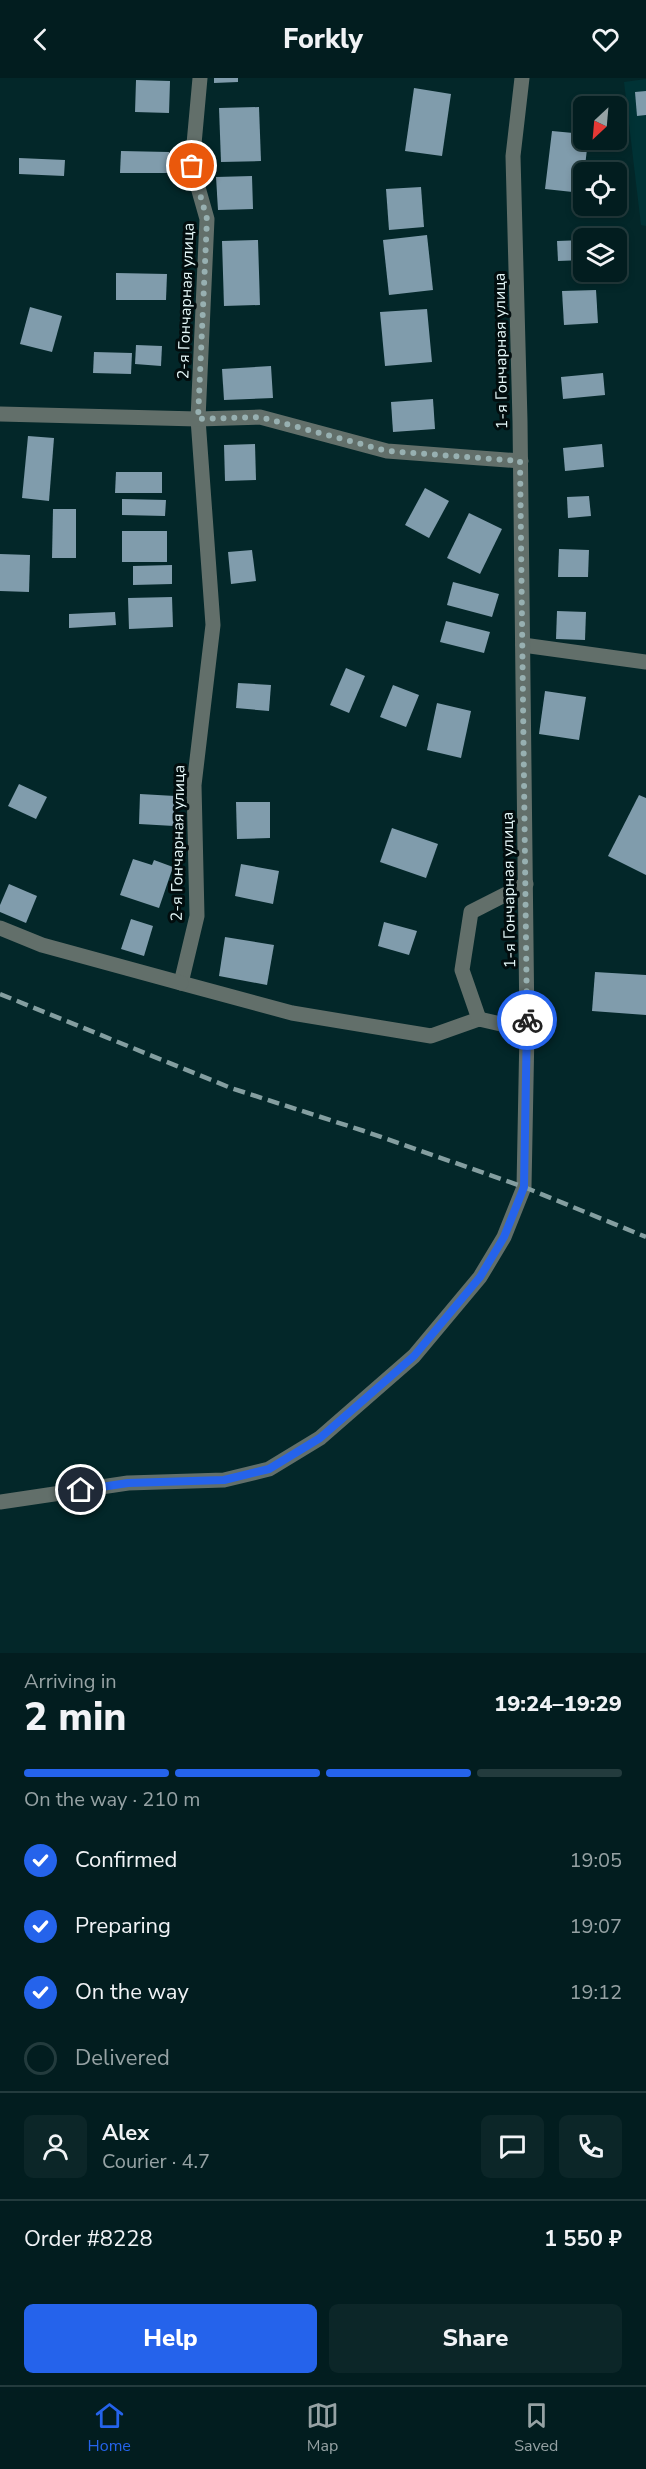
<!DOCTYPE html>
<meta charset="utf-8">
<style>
:root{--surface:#021d1f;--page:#0c2628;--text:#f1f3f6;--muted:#96a2a4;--line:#233b3d;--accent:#2563eb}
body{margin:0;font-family:"Nunito Sans",sans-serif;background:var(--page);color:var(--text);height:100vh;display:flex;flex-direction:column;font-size:22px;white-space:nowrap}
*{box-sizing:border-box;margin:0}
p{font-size:20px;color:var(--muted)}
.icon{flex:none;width:33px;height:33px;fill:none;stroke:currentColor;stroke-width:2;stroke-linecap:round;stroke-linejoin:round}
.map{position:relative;height:1575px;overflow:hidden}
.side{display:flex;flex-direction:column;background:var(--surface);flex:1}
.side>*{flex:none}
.needle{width:39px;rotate:206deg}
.controls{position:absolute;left:573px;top:18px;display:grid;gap:12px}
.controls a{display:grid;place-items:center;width:54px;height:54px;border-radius:9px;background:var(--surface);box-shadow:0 3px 9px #0003,0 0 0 2px var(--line);font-size:30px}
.pin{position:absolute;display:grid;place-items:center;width:51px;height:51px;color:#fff;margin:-26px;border:3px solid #fff;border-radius:50%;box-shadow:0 2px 6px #0007}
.courier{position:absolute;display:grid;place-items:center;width:60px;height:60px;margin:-30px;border:4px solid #2563eb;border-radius:50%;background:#fff;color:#222;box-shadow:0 2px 8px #0007}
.summary em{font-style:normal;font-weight:800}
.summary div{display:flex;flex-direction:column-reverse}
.summary{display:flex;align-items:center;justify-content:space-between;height:102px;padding:0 24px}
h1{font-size:39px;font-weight:800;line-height:45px}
.bar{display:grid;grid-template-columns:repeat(4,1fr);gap:9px 6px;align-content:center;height:72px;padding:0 24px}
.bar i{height:8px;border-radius:4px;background:var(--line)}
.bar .active{background:var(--accent)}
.bar p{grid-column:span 4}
.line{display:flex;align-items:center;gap:15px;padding:0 24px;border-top:2px solid var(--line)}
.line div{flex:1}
.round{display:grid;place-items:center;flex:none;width:63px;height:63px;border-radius:9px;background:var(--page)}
ol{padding:0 24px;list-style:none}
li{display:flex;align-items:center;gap:18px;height:66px}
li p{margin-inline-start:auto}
li .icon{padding:6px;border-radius:50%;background:var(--accent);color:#fff;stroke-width:4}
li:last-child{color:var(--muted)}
li i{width:33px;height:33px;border:3px solid var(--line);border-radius:50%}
.button{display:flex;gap:12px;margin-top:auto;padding:12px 24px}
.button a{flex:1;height:69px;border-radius:9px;background:var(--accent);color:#fff;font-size:24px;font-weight:800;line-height:69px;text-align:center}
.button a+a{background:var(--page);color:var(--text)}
header{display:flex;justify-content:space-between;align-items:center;height:78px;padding:0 24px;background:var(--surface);font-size:27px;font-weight:800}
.tabs{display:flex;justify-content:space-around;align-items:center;height:84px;border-top:2px solid var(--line);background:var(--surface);font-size:16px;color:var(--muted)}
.tabs a{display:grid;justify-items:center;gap:3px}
.tabs .active{color:var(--accent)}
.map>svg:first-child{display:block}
.built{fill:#003235}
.building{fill:#809cac}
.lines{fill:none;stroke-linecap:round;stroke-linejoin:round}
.minor{stroke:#626f6a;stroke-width:15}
.rail{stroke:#849ea0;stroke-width:4.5;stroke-dasharray:12 6;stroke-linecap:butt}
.done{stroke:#97b0b1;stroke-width:6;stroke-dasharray:0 10.8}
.route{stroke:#2563eb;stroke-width:8}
.labels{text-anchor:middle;stroke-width:6;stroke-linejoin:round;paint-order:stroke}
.street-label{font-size:16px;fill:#e6f9fa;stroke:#020d0e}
</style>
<header><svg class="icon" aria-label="back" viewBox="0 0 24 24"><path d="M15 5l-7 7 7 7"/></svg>Forkly<svg class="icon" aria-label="heart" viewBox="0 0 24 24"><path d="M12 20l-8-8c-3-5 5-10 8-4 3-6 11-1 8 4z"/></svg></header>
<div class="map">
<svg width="646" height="1575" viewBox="0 0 646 1575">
<rect width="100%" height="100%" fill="#032729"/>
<polygon class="built" points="646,1 646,148 641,147 624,4"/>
<g class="building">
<polygon points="214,0 238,0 238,4 214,5"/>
<polygon points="136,2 170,3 169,35 135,34"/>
<polygon points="414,10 451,16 442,78 405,73"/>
<polygon points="646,13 646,37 637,38 635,14"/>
<polygon points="259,29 261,83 221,84 219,30"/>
<polygon points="552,53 584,56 584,62 588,62 582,115 545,111"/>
<polygon points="121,73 169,74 169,95 120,95"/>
<polygon points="19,80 65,82 64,98 19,96"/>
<polygon points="252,98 253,131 218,132 216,99"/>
<polygon points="421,109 424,149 389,152 386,111"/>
<polygon points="427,157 433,212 389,217 383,162"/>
<polygon points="258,162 260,227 224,228 222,163"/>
<polygon points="584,162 584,182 558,183 557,163"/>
<polygon points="116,195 167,196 166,222 116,222"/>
<polygon points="596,212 598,245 564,247 562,213"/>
<polygon points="30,229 62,238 52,274 20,266"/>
<polygon points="427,231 432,284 385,288 380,234"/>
<polygon points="136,267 162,268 161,288 135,286"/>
<polygon points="94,274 132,275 131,296 93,295"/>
<polygon points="271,288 273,320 224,322 222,291"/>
<polygon points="603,295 605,317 563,321 561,299"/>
<polygon points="433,321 435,351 393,354 391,324"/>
<polygon points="28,358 54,360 49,423 22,420"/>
<polygon points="255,366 256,402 225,403 224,367"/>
<polygon points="602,366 604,389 565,393 563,370"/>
<polygon points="116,394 162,394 162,415 115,415"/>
<polygon points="425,410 449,423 429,460 405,447"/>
<polygon points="589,418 591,438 568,440 567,419"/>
<polygon points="122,421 166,422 165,438 122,437"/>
<polygon points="53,431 76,431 76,480 52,480"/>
<polygon points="469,435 502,451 480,496 447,480"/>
<rect x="122" y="453" width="45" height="31"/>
<polygon points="559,471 589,472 588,499 558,499"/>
<polygon points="252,472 256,503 231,506 228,474"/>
<polygon points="0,476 30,477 29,514 0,513"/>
<polygon points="172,487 172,506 133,507 133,488"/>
<polygon points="453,504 499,516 492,539 447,527"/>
<polygon points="172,519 173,549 129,551 128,520"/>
<polygon points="557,533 586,534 585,562 556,561"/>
<polygon points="115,534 116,547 69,550 69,536"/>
<polygon points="446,543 490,554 484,575 440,564"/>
<polygon points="346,590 365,598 349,635 330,627"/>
<polygon points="238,605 271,607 269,633 236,630"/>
<polygon points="393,607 419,617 406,649 380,639"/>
<polygon points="545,613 586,619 579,662 539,656"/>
<polygon points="437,625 471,633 461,680 427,672"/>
<polygon points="19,706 47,719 36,741 8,728"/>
<polygon points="140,716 175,718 174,748 139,746"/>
<polygon points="639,717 646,720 646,797 608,778"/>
<polygon points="236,724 270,724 270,760 237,761"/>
<polygon points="392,750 438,766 426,800 380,784"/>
<polygon points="133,781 152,787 154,782 173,789 159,830 120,817"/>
<polygon points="241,786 279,793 273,826 235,818"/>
<polygon points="9,806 37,818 26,845 0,834 0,827"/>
<polygon points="131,841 153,848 144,878 121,871"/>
<polygon points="384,844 417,853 409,877 378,868"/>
<polygon points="225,859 274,867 267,907 219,898"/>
<polygon points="595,894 646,897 646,937 592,933"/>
</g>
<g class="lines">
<g class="minor">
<polyline points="200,0 192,88 207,141 198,341 213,547 194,707 197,838 181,905 292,935 431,958 479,941 527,952"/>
<polyline points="0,336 198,341 260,339 387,373 521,383"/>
<polyline points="523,567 646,584"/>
<polyline points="0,850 42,867 181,905"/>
<polyline points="479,941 462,892 471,834 526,806"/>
<polyline points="0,1424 128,1405 224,1402 269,1391 320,1360 414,1278 480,1199 504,1159 524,1109 527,952 520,343 513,78 522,0"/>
</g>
<polyline class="rail" points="0,916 231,1010 364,1053 524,1109 646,1159"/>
</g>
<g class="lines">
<polyline class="done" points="192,88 207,141 198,341 260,339 387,373 520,383 527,942"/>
<polyline class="route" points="81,1412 128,1405 224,1402 269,1391 320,1360 414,1278 480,1199 504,1159 524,1109 527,942"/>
</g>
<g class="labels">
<g class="street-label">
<text transform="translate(185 223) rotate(-88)" y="6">2-я Гончарная улица</text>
<text transform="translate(500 273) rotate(-91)" y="6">1-я Гончарная улица</text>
<text transform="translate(177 765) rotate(-89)" y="6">2-я Гончарная улица</text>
<text transform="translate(508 812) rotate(-91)" y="6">1-я Гончарная улица</text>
</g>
</g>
</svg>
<div class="controls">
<a><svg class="needle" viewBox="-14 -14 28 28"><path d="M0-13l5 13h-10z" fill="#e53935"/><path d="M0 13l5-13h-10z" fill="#96a2a4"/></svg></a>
<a><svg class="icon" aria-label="locate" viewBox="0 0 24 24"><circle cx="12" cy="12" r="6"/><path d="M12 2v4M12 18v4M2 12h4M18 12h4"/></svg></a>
<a><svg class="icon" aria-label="layers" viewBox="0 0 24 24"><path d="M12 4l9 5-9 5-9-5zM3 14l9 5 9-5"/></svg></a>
</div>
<div class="pin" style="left:192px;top:88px;background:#ea580c"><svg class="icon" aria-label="bag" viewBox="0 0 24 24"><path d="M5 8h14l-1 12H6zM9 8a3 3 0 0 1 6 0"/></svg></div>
<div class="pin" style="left:81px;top:1412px;background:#1f2937"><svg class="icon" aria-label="home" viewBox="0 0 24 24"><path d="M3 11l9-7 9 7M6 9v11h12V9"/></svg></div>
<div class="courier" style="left:527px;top:942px"><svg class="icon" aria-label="bike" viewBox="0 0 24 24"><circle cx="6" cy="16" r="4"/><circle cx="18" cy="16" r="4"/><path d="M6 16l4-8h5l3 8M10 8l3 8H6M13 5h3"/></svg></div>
</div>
<section class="side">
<div class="summary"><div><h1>2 min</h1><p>Arriving in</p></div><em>19:24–19:29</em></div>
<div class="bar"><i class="active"></i><i class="active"></i><i class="active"></i><i></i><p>On the way · 210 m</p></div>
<ol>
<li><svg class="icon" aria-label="check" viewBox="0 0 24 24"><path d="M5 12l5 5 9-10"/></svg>Confirmed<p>19:05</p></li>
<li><svg class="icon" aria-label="check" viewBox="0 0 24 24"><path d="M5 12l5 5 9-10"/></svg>Preparing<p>19:07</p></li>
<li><svg class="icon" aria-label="check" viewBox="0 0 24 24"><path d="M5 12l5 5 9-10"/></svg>On the way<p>19:12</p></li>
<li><i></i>Delivered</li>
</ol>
<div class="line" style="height:108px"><a class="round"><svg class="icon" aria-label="person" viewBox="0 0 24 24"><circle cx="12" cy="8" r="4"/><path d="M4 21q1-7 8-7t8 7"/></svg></a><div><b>Alex</b><p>Courier · 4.7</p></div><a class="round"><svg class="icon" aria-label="chat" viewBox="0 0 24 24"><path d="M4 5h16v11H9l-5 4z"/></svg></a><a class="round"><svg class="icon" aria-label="phone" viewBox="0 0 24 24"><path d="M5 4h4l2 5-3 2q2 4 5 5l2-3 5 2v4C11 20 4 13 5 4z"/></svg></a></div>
<div class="line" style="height:78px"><div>Order #8228</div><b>1 550 ₽</b></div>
<div class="button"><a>Help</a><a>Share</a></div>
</section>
<nav class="tabs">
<a class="active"><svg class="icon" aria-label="home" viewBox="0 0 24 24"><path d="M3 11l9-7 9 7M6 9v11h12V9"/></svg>Home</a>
<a><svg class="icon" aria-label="map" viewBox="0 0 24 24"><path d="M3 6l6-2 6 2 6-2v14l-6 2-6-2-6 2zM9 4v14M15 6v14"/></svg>Map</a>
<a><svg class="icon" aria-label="saved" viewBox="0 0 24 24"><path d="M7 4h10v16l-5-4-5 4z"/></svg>Saved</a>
</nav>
